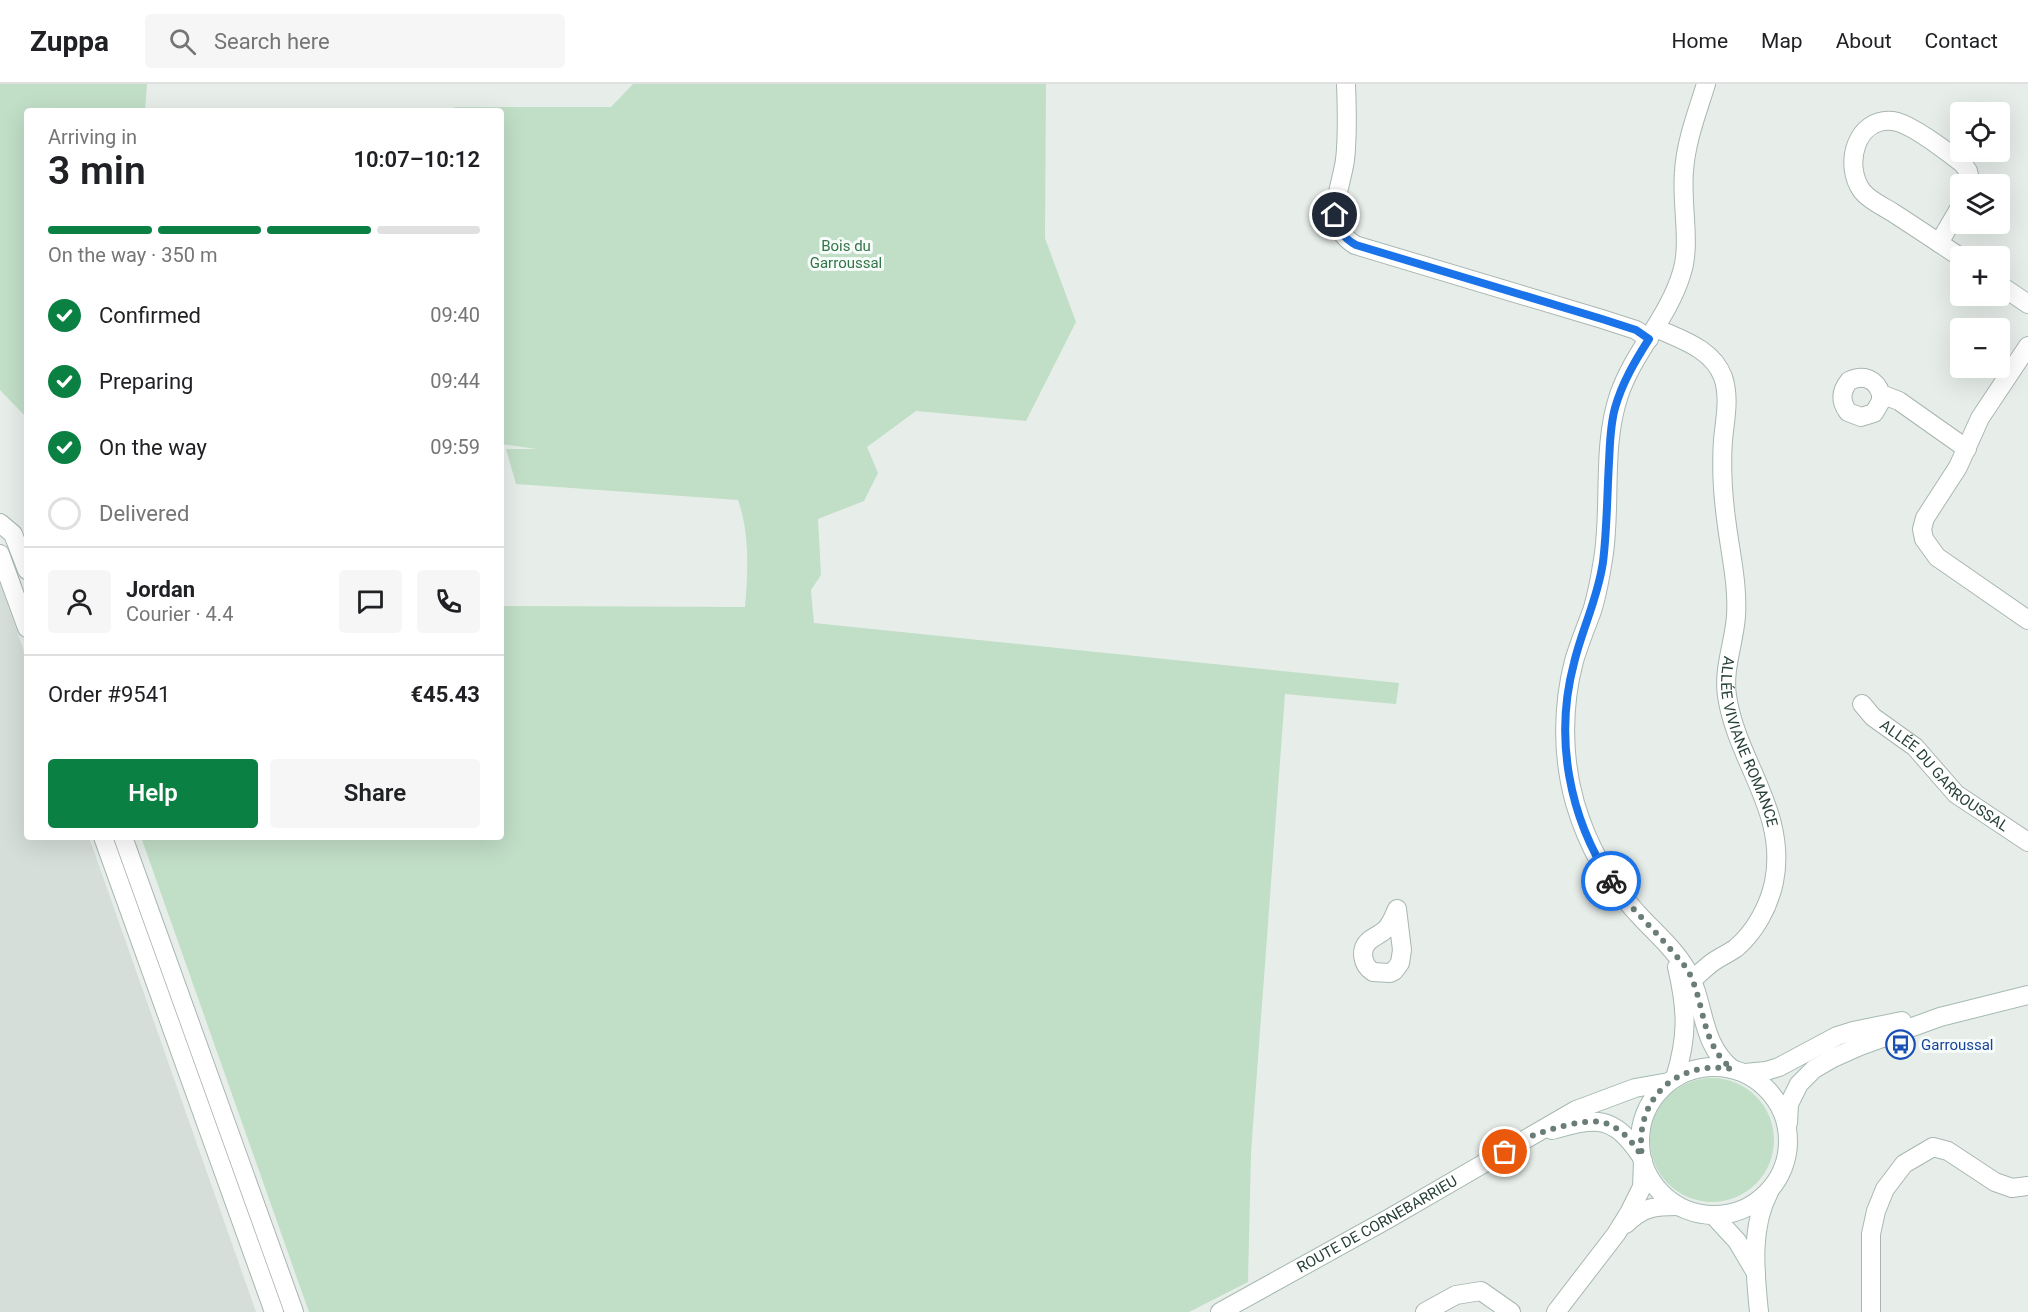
<!DOCTYPE html>
<meta charset="utf-8">
<style>
:root{--surface:#fff;--page:#f6f6f6;--text:#202124;--muted:#757577;--line:#e0e0e0;--accent:#0b8043}
body{margin:0;font-family:Roboto,sans-serif;background:var(--page);color:var(--text);height:100vh;display:flex;flex-direction:column;font-size:22px;white-space:nowrap}
*{box-sizing:border-box;margin:0}
p{font-size:20px;color:var(--muted)}
.icon{flex:none;width:33px;height:33px;fill:none;stroke:currentColor;stroke-width:2;stroke-linecap:round;stroke-linejoin:round}
.map{position:relative;flex:1;overflow:hidden}
.side{position:absolute;left:24px;top:24px;width:480px;height:732px;display:flex;flex-direction:column;background:var(--surface);border-radius:6px;box-shadow:0 6px 24px #0002}
.side>*{flex:none}
.controls{position:absolute;left:1950px;top:18px;display:grid;gap:12px}
.controls a{display:grid;place-items:center;width:60px;height:60px;border-radius:6px;background:var(--surface);box-shadow:0 6px 24px #0002;font-size:30px}
.pin{position:absolute;display:grid;place-items:center;width:51px;height:51px;color:#fff;margin:-26px;border:3px solid #fff;border-radius:50%;box-shadow:0 2px 6px #0007}
.courier{position:absolute;display:grid;place-items:center;width:60px;height:60px;margin:-30px;border:4px solid #1a73e8;border-radius:50%;background:#fff;color:#222;box-shadow:0 2px 8px #0007}
.summary em{font-style:normal;font-weight:600}
.summary div{display:flex;flex-direction:column-reverse}
.summary{display:flex;align-items:center;justify-content:space-between;height:102px;padding:0 24px}
h1{font-size:39px;font-weight:600;line-height:45px}
.bar{display:grid;grid-template-columns:repeat(4,1fr);gap:9px 6px;align-content:center;height:72px;padding:0 24px}
.bar i{height:8px;border-radius:4px;background:var(--line)}
.bar .active{background:var(--accent)}
.bar p{grid-column:span 4}
.line{display:flex;align-items:center;gap:15px;padding:0 24px;border-top:2px solid var(--line)}
.line div{flex:1}
.round{display:grid;place-items:center;flex:none;width:63px;height:63px;border-radius:6px;background:var(--page)}
ol{padding:0 24px;list-style:none}
li{display:flex;align-items:center;gap:18px;height:66px}
li p{margin-inline-start:auto}
li .icon{padding:6px;border-radius:50%;background:var(--accent);color:#fff;stroke-width:4}
li:last-child{color:var(--muted)}
li i{width:33px;height:33px;border:3px solid var(--line);border-radius:50%}
.cta{display:flex;gap:12px;margin-top:auto;padding:12px 24px}
.cta a{flex:1;height:69px;border-radius:6px;background:var(--accent);color:#fff;font-size:24px;font-weight:600;line-height:69px;text-align:center}
.cta a+a{background:var(--page);color:var(--text)}
header{display:flex;align-items:center;gap:36px;box-sizing:border-box;height:84px;padding:0 30px;background:var(--surface);border-bottom:2px solid var(--line)}
header strong{font-size:28px}
nav{display:flex;gap:33px;margin-inline-start:auto;font-size:21px}
.search{width:420px;height:54px;background:var(--page);display:flex;align-items:center;gap:15px;box-sizing:border-box;padding:0 21px;border-radius:6px;color:var(--muted);font-size:22px}
.map>svg:first-child{display:block}
.built{fill:#d5ded9}
.green{fill:#c1dec7}
.lines{fill:none;stroke-linecap:round;stroke-linejoin:round}
.street-casing{stroke:#a9b6b1;stroke-width:20}
.secondary-casing{stroke:#a5bab1;stroke-width:20}
.street{stroke:#fff;stroke-width:18}
.secondary{stroke:#fff;stroke-width:18}
.done{stroke:#6a7d76;stroke-width:6;stroke-dasharray:0 10.8}
.route{stroke:#1a73e8;stroke-width:8}
.labels{text-anchor:middle;stroke-width:6;stroke-linejoin:round;paint-order:stroke}
.park-label{font-size:15px;fill:#327548;stroke:#f7fbf9}
.street-label{font-size:15px;fill:#264038;stroke:#f7fbf9}
.transit-label{font-size:15px;fill:#164399;stroke:#f7fbf9;text-anchor:start}
</style>
<header>
<strong>Zuppa</strong>
<div class="search"><svg class="icon" aria-label="search" viewBox="0 0 24 24"><circle cx="10" cy="10" r="6"/><path d="M15 15l6 6"/></svg>Search here</div>
<nav><a>Home</a><a>Map</a><a>About</a><a>Contact</a></nav>
</header>
<div class="map">
<svg width="2028" height="1228" viewBox="0 0 2028 1228">
<rect width="100%" height="100%" fill="#e7eeea"/>
<polygon class="built" points="0,499 27,576 27,753 89,753 256,1228 0,1228"/>
<g class="green">
<polygon points="0,0 147,0 145,27 27,27 27,334 0,306"/>
<path d="M 633,0 L 1046,0 L 1045,154 L 1076,238 L 1026,337 L 916,327 L 867,363 L 878,389 L 864,417 L 818,435 L 821,491 L 811,506 L 814,539 L 1399,599 L 1396,620 L 1285,610 L 1251,1069 L 1248,1198 L 1189,1228 L 309,1228 L 141,753 L 501,753 L 501,522 L 745,523 C 748,487 750,451 738,416 L 516,400 L 506,365 L 537,365 L 501,360 L 501,27 L 450,27 L 455,23 L 611,23 Z"/>
<circle cx="1712" cy="1056" r="62"/>
</g>
<g class="lines">
<defs>
<g id="street">
<path d="M 1346,0 C 1347,25 1348,50 1345,76 C 1343,91 1334,118 1335,131 C 1337,145 1344,154 1355,161 L 1602,235 L 1636,246 L 1649,255"/>
<path d="M 1706,0 C 1697,29 1686,57 1684,87 C 1681,118 1691,160 1682,188 C 1669,233 1634,267 1619,311 C 1602,361 1611,417 1604,469 C 1601,489 1598,508 1592,527 C 1586,543 1579,560 1574,577 C 1562,623 1562,673 1575,719 C 1587,760 1608,798 1637,829 C 1653,847 1674,864 1686,885 C 1706,918 1699,958 1732,985"/>
<polyline points="1939,159 1960,123"/>
<path d="M 1960,173 C 1938,158 1915,143 1892,128 C 1882,122 1869,116 1862,107 C 1843,81 1856,33 1893,37 C 1910,39 1949,69 1963,80 L 1968,87 L 1971,100"/>
<polyline points="2000,201 2028,220"/>
<path id="s1" d="M 1656,244 C 1681,256 1712,264 1723,293 C 1730,314 1725,335 1723,356 C 1721,384 1723,414 1727,442 C 1731,472 1738,502 1736,532 C 1734,560 1723,584 1727,612 C 1737,678 1788,728 1774,798 C 1769,822 1755,848 1736,864 C 1729,869 1720,873 1713,878 C 1706,883 1699,890 1692,896"/>
<polyline points="2028,262 1980,334 1958,383 1925,434 1922,445 1924,455 1937,473 2028,536"/>
<path d="M 1881,310 L 1881,317 L 1874,329 L 1861,333 L 1848,328 C 1840,317 1841,307 1849,297 C 1864,290 1876,295 1881,310 L 1899,317 L 1967,365"/>
<polyline points="0,439 13,450 27,486"/>
<polyline points="0,470 27,544"/>
<path id="s2" d="M 1862,620 L 1873,633 L 1915,663 L 1956,710 L 2028,758"/>
<polyline points="103,753 274,1228"/>
<polyline points="123,753 294,1228"/>
<path d="M 1397,825 L 1402,866 L 1400,879 L 1394,887 L 1390,889 L 1373,888 C 1362,881 1359,865 1370,856 C 1375,852 1381,850 1386,845 C 1391,840 1394,832 1397,825 Z"/>
<path d="M 1675,994 C 1688,952 1687,926 1677,883"/>
<path d="M 1626,1140 C 1643,1123 1654,1122 1678,1122"/>
<polyline points="1425,1228 1456,1211 1481,1207 1511,1228"/>
<polyline points="1556,1228 1616,1150 1629,1129 1642,1103 1643,1077"/>
<polyline points="1871,1228 1871,1150 1876,1127 1885,1105 1904,1080 1933,1063 1948,1067 1995,1098 2012,1104 2028,1102"/>
</g>
<g id="secondary">
<circle cx="1714" cy="1057" r="74"/>
<polyline points="1745,989 1766,987 1779,983 1837,952 1853,947 1902,937"/>
<polyline points="1788,1039 1789,1020 1799,1000 1814,985 1833,974 1860,962 1940,933 2028,911"/>
<path d="M 1552,1046 C 1597,1033 1613,1031 1641,1072"/>
<polyline points="1713,1131 1737,1157 1756,1189"/>
<path id="s3" d="M 1220,1228 L 1388,1135 L 1576,1026 L 1635,1004 L 1669,998"/>
<path d="M 1759,1228 C 1755,1188 1750,1144 1769,1108"/>
</g>
</defs>
<use href="#street" class="street-casing"/>
<use href="#secondary" class="secondary-casing"/>
<use href="#street" class="street"/>
<use href="#secondary" class="secondary"/>
</g>
<g class="lines">
<path class="done" d="M 1505,1068 C 1515,1062 1524,1055 1534,1051 C 1551,1045 1591,1032 1608,1040 C 1624,1047 1632,1058 1642,1072 C 1634,1015 1676,976 1732,985 C 1699,958 1706,918 1687,885 C 1682,878 1677,873 1672,867 C 1652,843 1629,823 1611,797"/>
<path class="route" d="M 1335,131 C 1338,145 1343,154 1356,161 L 1602,235 L 1636,246 L 1649,255 C 1635,277 1622,299 1615,324 C 1610,342 1610,360 1609,378 C 1607,412 1607,446 1603,478 C 1598,514 1582,545 1574,579 C 1554,654 1569,733 1611,797"/>
</g>
<defs>
<symbol id="bus-ring" viewBox="-11 -11 22 22"><circle r="9.5" fill="#f7fbf9" stroke="#1a4fb4" stroke-width="1.5"/><path d="M-5-6H5V4H4V6H2V4H-2V6H-4V4H-5ZM-3.5-4V0h7V-4ZM-3.5 1.2v1.5H-2V1.2ZM2 1.2v1.5H3.5V1.2Z" fill="#1a4fb4"/></symbol>
</defs>
<g fill-rule="evenodd">
<use href="#bus-ring" x="1884" y="944" width="33" height="33"/>
</g>
<g class="labels">
<g class="park-label">
<text x="846" y="167">Bois du<tspan x="846" dy="17">Garroussal</tspan></text>
</g>
<g class="street-label">
<text dy="5" stroke="none"><textPath href="#s1" startOffset="456">ALLÉE VIVIANE ROMANCE</textPath></text>
<text dy="5" stroke="none"><textPath href="#s2" startOffset="110">ALLÉE DU GARROUSSAL</textPath></text>
<text dy="5" stroke="none"><textPath href="#s3" startOffset="180">ROUTE DE CORNEBARRIEU</textPath></text>
</g>
<g class="transit-label">
<text x="1921" y="966">Garroussal</text>
</g>
</g>
</svg>
<div class="controls">
<a><svg class="icon" aria-label="locate" viewBox="0 0 24 24"><circle cx="12" cy="12" r="6"/><path d="M12 2v4M12 18v4M2 12h4M18 12h4"/></svg></a>
<a><svg class="icon" aria-label="layers" viewBox="0 0 24 24"><path d="M12 4l9 5-9 5-9-5zM3 14l9 5 9-5"/></svg></a>
<a>+</a>
<a>−</a>
</div>
<div class="pin" style="left:1505px;top:1068px;background:#ea580c"><svg class="icon" aria-label="bag" viewBox="0 0 24 24"><path d="M5 8h14l-1 12H6zM9 8a3 3 0 0 1 6 0"/></svg></div>
<div class="pin" style="left:1335px;top:131px;background:#1f2937"><svg class="icon" aria-label="home" viewBox="0 0 24 24"><path d="M3 11l9-7 9 7M6 9v11h12V9"/></svg></div>
<div class="courier" style="left:1611px;top:797px"><svg class="icon" aria-label="bike" viewBox="0 0 24 24"><circle cx="6" cy="16" r="4"/><circle cx="18" cy="16" r="4"/><path d="M6 16l4-8h5l3 8M10 8l3 8H6M13 5h3"/></svg></div>
<section class="side">
<div class="summary"><div><h1>3 min</h1><p>Arriving in</p></div><em>10:07–10:12</em></div>
<div class="bar"><i class="active"></i><i class="active"></i><i class="active"></i><i></i><p>On the way · 350 m</p></div>
<ol>
<li><svg class="icon" aria-label="check" viewBox="0 0 24 24"><path d="M5 12l5 5 9-10"/></svg>Confirmed<p>09:40</p></li>
<li><svg class="icon" aria-label="check" viewBox="0 0 24 24"><path d="M5 12l5 5 9-10"/></svg>Preparing<p>09:44</p></li>
<li><svg class="icon" aria-label="check" viewBox="0 0 24 24"><path d="M5 12l5 5 9-10"/></svg>On the way<p>09:59</p></li>
<li><i></i>Delivered</li>
</ol>
<div class="line" style="height:108px"><a class="round"><svg class="icon" aria-label="person" viewBox="0 0 24 24"><circle cx="12" cy="8" r="4"/><path d="M4 21q1-7 8-7t8 7"/></svg></a><div><b>Jordan</b><p>Courier · 4.4</p></div><a class="round"><svg class="icon" aria-label="chat" viewBox="0 0 24 24"><path d="M4 5h16v11H9l-5 4z"/></svg></a><a class="round"><svg class="icon" aria-label="phone" viewBox="0 0 24 24"><path d="M5 4h4l2 5-3 2q2 4 5 5l2-3 5 2v4C11 20 4 13 5 4z"/></svg></a></div>
<div class="line" style="height:78px"><div>Order #9541</div><b>€45.43</b></div>
<div class="cta"><a>Help</a><a>Share</a></div>
</section>
</div>
